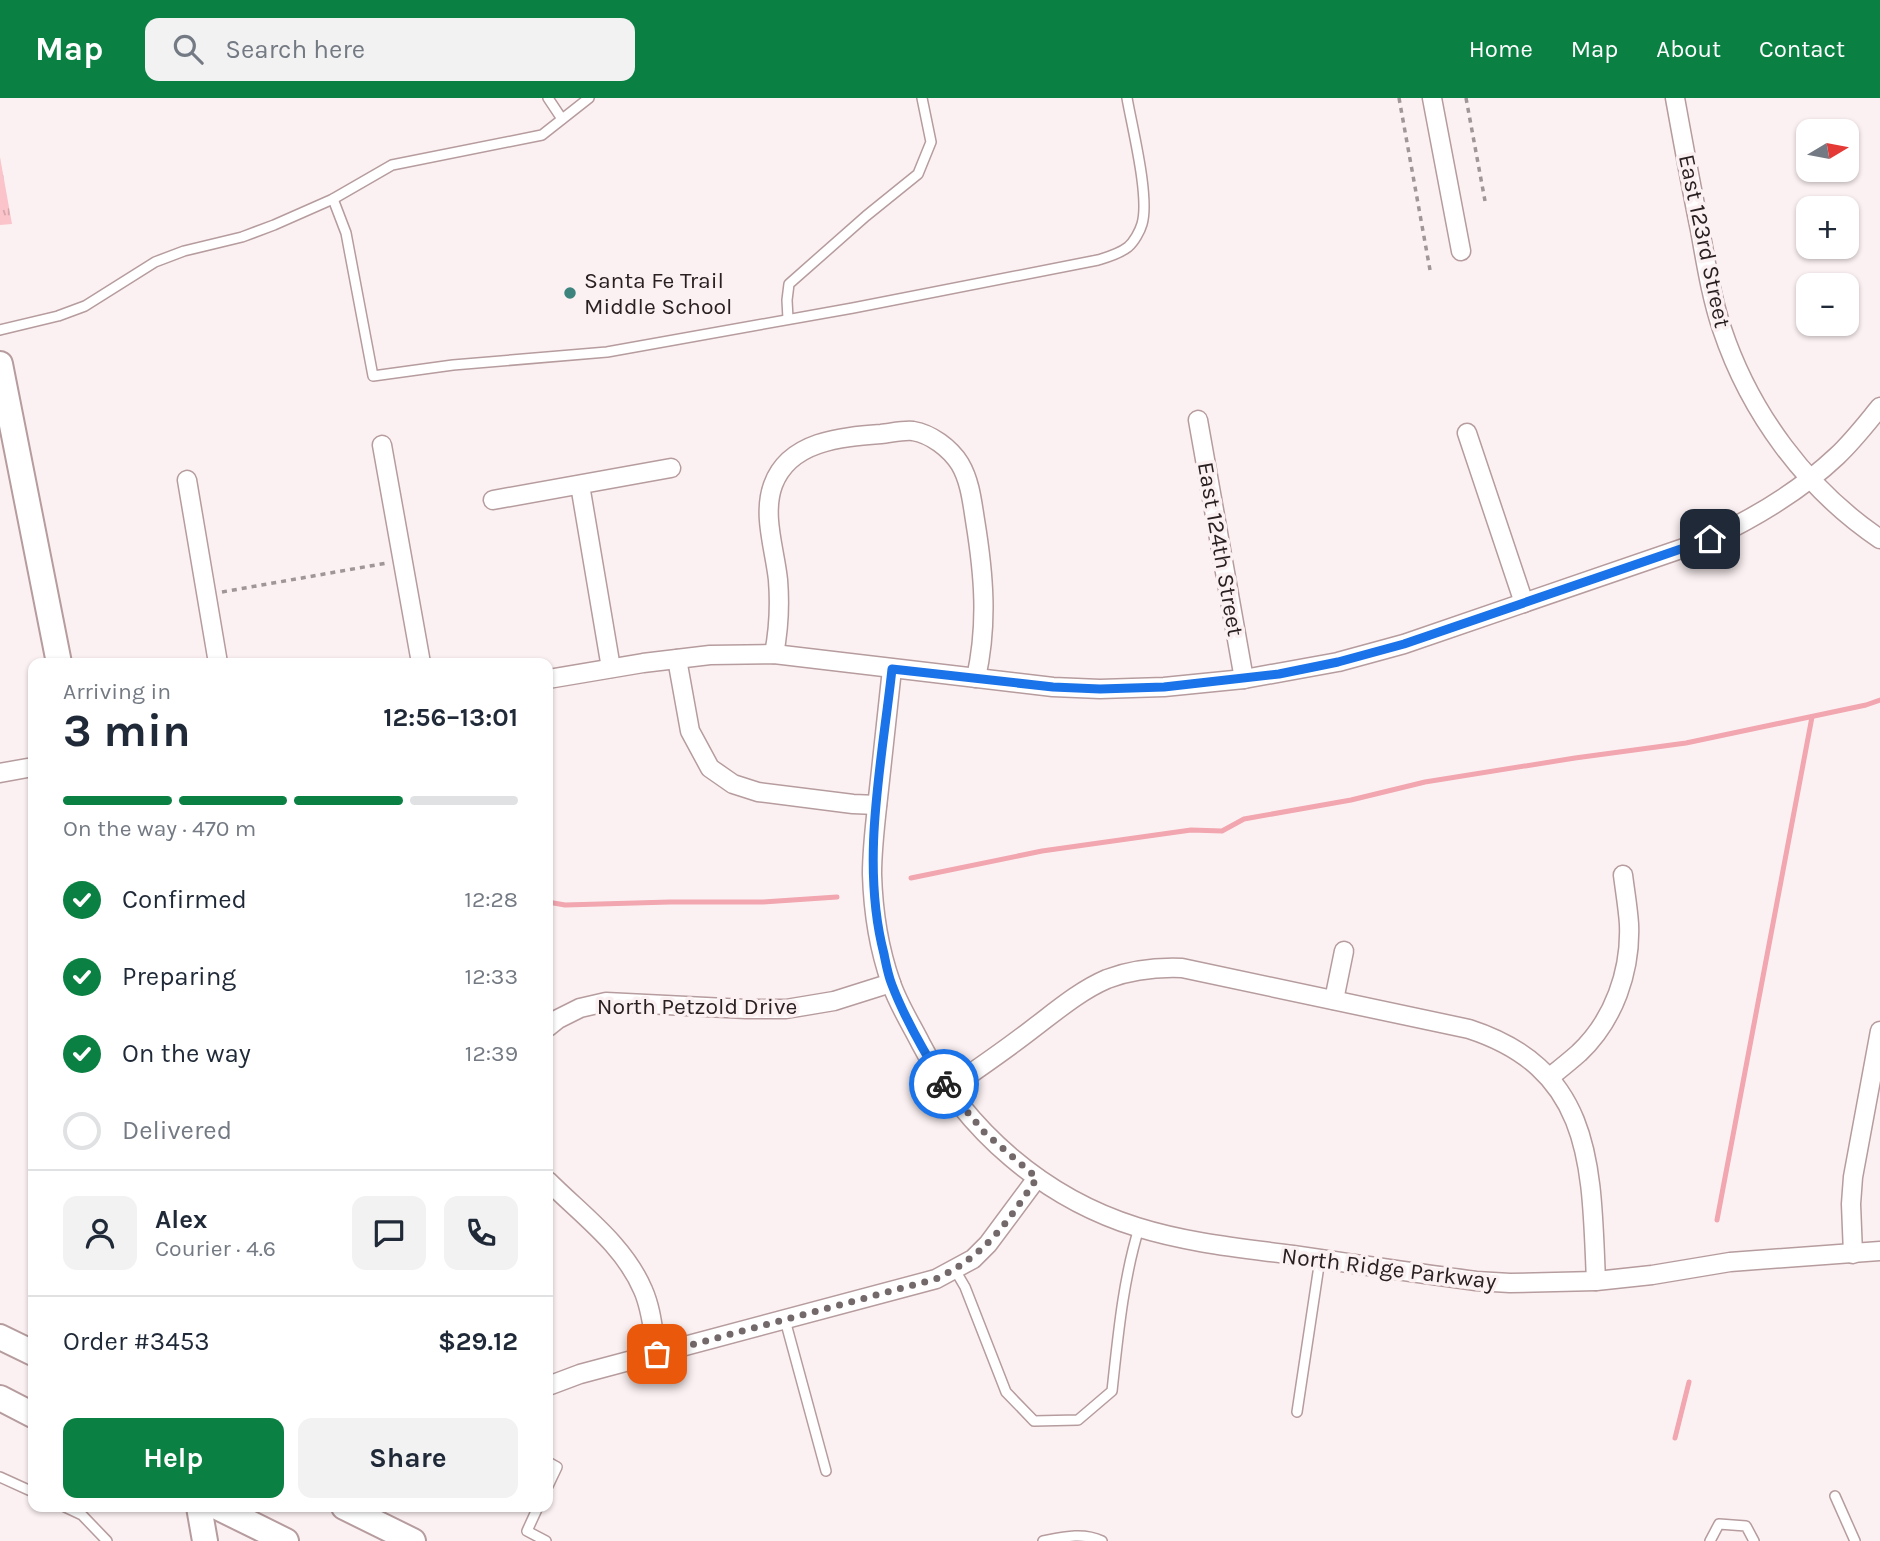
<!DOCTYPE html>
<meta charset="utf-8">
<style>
:root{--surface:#fff;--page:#f2f2f3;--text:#1f2937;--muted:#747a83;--line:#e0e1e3;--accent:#0b8043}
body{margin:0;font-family:Karla,sans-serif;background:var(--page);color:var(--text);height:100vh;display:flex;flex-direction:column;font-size:26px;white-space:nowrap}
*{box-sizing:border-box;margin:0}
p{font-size:23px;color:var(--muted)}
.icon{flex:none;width:38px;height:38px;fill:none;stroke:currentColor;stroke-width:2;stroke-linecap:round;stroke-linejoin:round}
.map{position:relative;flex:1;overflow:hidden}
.details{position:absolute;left:28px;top:560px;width:525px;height:854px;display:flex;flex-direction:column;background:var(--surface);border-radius:14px;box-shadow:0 2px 5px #0004}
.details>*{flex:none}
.needle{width:46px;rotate:80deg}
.fabs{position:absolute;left:1796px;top:21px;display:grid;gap:14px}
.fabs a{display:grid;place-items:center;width:63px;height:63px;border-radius:14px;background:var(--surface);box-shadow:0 2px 5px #0004;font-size:35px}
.pin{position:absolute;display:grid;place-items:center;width:60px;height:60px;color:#fff;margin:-30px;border-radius:14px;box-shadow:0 4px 10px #0006}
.courier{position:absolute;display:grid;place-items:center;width:70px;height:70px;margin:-35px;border:5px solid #1a73e8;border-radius:50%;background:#fff;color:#222;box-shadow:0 2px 9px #0007}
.head em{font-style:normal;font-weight:700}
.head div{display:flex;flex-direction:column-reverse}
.head{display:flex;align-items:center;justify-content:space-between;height:119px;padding:0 35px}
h1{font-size:46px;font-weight:700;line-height:52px}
.bar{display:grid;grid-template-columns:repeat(4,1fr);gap:10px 7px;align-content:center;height:84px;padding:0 35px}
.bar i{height:9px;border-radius:5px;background:var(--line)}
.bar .active{background:var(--accent)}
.bar p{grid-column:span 4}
.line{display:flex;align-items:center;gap:18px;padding:0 35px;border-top:2px solid var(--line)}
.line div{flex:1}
.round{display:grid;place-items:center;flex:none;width:74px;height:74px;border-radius:14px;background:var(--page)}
ol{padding:0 35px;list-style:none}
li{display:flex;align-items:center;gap:21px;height:77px}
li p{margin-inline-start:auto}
li .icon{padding:7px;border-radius:50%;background:var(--accent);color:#fff;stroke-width:4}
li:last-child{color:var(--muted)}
li i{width:38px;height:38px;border:4px solid var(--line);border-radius:50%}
.button{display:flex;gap:14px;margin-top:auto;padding:14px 35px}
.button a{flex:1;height:80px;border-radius:14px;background:var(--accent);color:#fff;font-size:28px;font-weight:700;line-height:80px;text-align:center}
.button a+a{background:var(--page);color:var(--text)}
header{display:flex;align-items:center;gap:42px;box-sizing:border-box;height:98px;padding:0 35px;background:var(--accent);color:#fff}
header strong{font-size:33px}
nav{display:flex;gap:38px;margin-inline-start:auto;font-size:24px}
.search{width:490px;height:63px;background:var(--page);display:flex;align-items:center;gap:18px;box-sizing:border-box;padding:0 24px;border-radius:14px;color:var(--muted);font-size:26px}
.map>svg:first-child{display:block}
.grass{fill:url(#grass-tufts)}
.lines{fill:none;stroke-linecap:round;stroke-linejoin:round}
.stream{stroke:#f1a6b0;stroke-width:5}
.lane-casing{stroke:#b69c9e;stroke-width:12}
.street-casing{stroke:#b69c9e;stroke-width:21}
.secondary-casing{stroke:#b69c9e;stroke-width:28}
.path{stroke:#a09697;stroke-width:3.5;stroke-dasharray:5 5;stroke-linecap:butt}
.lane{stroke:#fff;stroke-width:9}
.street{stroke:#fff;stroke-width:18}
.secondary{stroke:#fff;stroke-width:24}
.done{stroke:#74696a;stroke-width:7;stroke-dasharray:0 12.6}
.route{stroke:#1a73e8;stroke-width:9}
.poi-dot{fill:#3d847e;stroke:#fcf1f2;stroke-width:2.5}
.labels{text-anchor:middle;stroke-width:7;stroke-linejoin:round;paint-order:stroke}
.street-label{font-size:23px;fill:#2a2021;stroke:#fcf1f2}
.poi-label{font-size:23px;fill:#2a2021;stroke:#fcf1f2;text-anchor:start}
</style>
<header>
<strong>Map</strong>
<div class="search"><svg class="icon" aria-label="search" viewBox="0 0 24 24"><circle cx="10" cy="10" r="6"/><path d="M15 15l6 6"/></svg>Search here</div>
<nav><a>Home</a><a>Map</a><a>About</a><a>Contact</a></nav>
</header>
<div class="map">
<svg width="1880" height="1443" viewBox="0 0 1880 1443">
<defs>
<pattern id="grass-tufts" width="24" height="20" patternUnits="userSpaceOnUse" patternTransform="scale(1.75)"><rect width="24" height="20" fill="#fbc3ca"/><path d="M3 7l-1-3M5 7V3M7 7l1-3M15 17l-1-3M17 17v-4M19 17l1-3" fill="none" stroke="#d7a7ad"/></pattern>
</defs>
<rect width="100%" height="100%" fill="#fcf1f2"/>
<polygon class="grass" points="0,59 12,126 0,127"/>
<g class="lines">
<g class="stream">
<polyline points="911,780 1042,753 1191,732 1222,733 1244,721 1351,702 1425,684 1575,660 1686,645 1866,607 1880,602"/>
<polyline points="548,804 565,807 670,804 763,804 837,799"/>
<polyline points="1717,1122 1812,619"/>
<polyline points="1675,1340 1689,1284"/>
</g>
<defs>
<g id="lane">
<polyline points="548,0 562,21"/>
<path d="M 333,101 L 346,135 L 373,278 L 453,267 L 607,254 L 853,210 L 1098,162 C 1108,159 1119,156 1128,149 C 1134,144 1140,133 1142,126 C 1150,99 1132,29 1127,0"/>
<polyline points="788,221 787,202 789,186 866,118 918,76 931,44 922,0"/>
<polyline points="0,232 58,218 85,208 155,164 184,153 242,139 274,127 333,101 392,67 542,37 589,0"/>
<path d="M 955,1172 L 965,1189 L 1006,1294 L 1034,1323 L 1078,1322 L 1112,1293 C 1118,1238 1123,1182 1139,1130"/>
<polyline points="785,1222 826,1373"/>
<polyline points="1297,1314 1320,1161"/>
<polyline points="548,1364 557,1369 548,1388"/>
<polyline points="0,1379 33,1394"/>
<polyline points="1835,1398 1855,1443"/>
<polyline points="65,1409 82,1417 107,1443"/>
<polyline points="538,1409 527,1433 546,1443"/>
<path d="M 1043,1443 C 1063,1439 1083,1434 1102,1443"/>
<polyline points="1710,1443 1719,1426 1746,1428 1754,1443"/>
</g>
<g id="street">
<polyline points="1432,0 1461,153"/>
<path d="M 1675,0 C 1683,44 1691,88 1700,132 C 1706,165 1711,198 1722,231 C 1750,315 1806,391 1880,441"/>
<polyline points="1198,322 1244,581"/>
<polyline points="1467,335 1524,505"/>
<polyline points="382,347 421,565"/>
<polyline points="187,382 218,565"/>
<polyline points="580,387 611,570"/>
<polyline points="493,402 671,370"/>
<path d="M 774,556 C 779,530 780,507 778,482 C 775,452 762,417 773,387 C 789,343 841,339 881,336 C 891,335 903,332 913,333 C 931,336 950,350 960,366 C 970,383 972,403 975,422 C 984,477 988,526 976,580"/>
<polyline points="677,561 690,633 710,670 733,686 758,694 853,706 877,707"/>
<path d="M 892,571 C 888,611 883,651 879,691 C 876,719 872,748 872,776 C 873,811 879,851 891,885 C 898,906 911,926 921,946 C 966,1033 1044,1100 1137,1129 C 1188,1145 1241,1150 1293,1157 C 1354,1166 1415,1175 1476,1183 L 1510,1185 L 1596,1183 L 1652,1177 L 1730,1164 L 1880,1153"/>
<path d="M 548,581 L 643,565 L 710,557 L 774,556 L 1053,589 L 1100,591 L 1164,589 L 1244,581 L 1338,564 L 1404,546 L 1710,441 C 1756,419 1800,393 1837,358 C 1853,343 1866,326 1880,309"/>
<polyline points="0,675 33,669"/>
<polyline points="1334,902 1344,853"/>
<polyline points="548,929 558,921 580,910 606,904 746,911 786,911 834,903 891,885"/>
<path d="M 1550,979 C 1560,971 1570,963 1579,955 C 1614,922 1631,873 1629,826 C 1628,810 1625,793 1623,777"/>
<path d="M 947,992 C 976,972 1004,953 1031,932 C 1055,914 1079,893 1107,881 C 1131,872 1156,869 1182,870 L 1469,931 C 1595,972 1591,1071 1596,1183"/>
<path d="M 548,1083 C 582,1117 624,1147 643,1192 C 652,1212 653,1235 657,1256"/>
<polyline points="1853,1156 1851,1106 1853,1079 1880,933"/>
<polyline points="548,1288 580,1276 936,1181 973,1161 988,1146 1037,1080"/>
</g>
<g id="secondary">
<polyline points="0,266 59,565"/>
<polyline points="0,1239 33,1255"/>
<polyline points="0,1300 33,1317"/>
<polyline points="199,1409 205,1443"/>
<polyline points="217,1409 286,1443"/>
<polyline points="344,1409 413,1443"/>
</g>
</defs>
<use href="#lane" class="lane-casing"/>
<use href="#street" class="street-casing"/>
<use href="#secondary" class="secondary-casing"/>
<g class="path">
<polyline points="1399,0 1430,172"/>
<polyline points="1466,0 1485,103"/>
<polyline points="222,494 387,465"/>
</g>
<use href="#lane" class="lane"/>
<use href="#street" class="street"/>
<use href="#secondary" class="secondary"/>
</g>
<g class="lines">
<path class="done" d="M 657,1256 L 936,1181 C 987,1156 1006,1126 1037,1080 L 985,1035 L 944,986"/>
<path class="route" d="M 944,986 C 924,954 905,921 892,887 C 888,877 886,866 884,856 C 860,764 882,664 892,571 L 1053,589 L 1100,591 L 1164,589 L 1279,576 L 1338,564 L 1404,546 L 1710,441"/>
</g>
<circle class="poi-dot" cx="570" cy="195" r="7"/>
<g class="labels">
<g class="street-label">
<text transform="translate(1705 143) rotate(78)" y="8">East 123rd Street</text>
<text transform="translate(1221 451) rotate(80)" y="8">East 124th Street</text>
<text x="697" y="916">North Petzold Drive</text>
<text transform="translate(1389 1170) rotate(7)" y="8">North Ridge Parkway</text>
</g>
<g class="poi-label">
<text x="584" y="190">Santa Fe Trail<tspan x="584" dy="26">Middle School</tspan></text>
</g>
</g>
</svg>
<div class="fabs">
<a><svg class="needle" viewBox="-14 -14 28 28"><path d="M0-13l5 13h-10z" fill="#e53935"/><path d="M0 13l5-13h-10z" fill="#747a83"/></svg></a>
<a>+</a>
<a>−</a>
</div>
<div class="pin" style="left:657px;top:1256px;background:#ea580c"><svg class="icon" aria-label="bag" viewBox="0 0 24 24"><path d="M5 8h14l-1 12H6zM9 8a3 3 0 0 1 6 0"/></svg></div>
<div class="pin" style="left:1710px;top:441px;background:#1f2937"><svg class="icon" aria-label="home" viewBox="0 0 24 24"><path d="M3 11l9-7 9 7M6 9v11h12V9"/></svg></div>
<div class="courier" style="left:944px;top:986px"><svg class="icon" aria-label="bike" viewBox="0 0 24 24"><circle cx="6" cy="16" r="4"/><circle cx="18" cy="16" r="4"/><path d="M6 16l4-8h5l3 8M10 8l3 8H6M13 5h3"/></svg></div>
<section class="details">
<div class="head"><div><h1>3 min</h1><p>Arriving in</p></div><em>12:56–13:01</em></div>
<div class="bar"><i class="active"></i><i class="active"></i><i class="active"></i><i></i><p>On the way · 470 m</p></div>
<ol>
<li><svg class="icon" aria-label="check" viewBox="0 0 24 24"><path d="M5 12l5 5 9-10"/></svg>Confirmed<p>12:28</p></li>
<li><svg class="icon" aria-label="check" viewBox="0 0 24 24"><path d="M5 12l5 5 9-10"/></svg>Preparing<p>12:33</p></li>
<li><svg class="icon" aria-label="check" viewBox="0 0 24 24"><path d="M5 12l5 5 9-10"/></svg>On the way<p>12:39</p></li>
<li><i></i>Delivered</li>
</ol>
<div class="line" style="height:126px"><a class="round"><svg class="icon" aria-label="person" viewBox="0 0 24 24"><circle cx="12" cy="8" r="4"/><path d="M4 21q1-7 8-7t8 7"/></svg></a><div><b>Alex</b><p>Courier · 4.6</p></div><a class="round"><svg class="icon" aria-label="chat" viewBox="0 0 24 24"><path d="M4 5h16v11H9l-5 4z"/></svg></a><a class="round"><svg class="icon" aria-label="phone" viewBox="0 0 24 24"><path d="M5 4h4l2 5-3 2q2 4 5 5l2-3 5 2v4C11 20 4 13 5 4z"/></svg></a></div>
<div class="line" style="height:91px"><div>Order #3453</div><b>$29.12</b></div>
<div class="button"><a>Help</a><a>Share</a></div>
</section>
</div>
